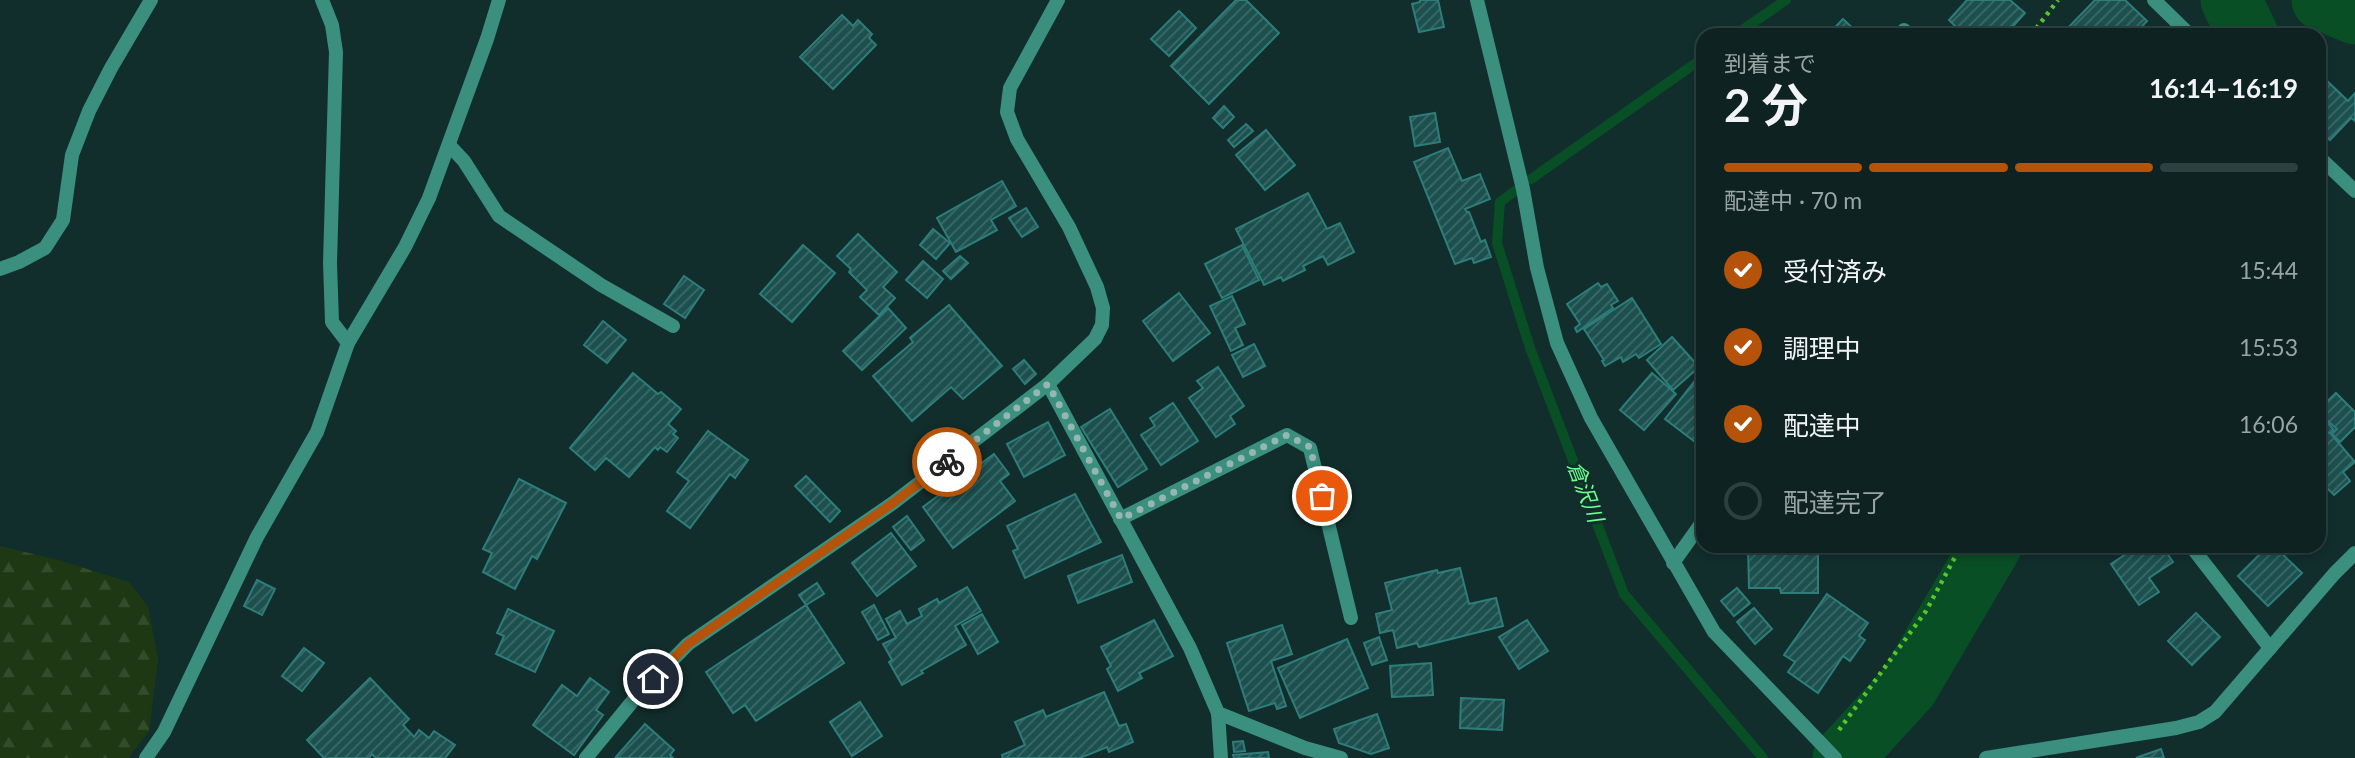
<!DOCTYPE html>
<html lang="ja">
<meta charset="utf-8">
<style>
:root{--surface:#0d2221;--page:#1b2f2e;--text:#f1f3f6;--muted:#9aa4a5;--line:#2d3f3f;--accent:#b45309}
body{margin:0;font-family:Lato,"Noto Sans JP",sans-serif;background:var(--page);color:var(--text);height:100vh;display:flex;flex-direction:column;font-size:26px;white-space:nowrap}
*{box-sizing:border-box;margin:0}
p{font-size:23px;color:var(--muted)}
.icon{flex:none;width:38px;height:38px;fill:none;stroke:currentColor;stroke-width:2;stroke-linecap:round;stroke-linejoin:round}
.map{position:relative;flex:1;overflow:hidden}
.panel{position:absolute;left:1696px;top:28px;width:630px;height:525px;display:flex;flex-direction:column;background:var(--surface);border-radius:21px;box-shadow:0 4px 10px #0003,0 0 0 2px var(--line)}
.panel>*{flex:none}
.pin{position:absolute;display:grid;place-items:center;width:60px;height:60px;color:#fff;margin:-30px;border:4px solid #fff;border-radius:50%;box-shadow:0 2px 7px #0007}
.courier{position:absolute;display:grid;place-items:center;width:70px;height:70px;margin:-35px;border:5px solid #b45309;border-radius:50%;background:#fff;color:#222;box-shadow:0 2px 9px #0007}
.headline em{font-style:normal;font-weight:700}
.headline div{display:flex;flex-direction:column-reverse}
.headline{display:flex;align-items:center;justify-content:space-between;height:119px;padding:0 28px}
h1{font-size:46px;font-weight:700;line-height:52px}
.bar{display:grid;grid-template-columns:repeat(4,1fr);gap:10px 7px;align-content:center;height:84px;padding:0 28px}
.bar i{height:9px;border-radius:5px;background:var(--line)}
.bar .current{background:var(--accent)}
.bar p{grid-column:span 4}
ol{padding:0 28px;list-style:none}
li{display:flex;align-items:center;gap:21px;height:77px}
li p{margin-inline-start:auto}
li .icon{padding:7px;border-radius:50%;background:var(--accent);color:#fff;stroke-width:4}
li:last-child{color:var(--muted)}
li i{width:38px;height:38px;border:4px solid var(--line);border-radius:50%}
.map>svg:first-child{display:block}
.forest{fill:url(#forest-firs)}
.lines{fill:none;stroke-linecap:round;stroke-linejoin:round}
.stream{stroke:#094f25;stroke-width:10}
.river{stroke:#094f25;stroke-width:61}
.building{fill:url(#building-hatch);stroke:#2d7d7b;stroke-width:2}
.path{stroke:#57c52b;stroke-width:4.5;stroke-dasharray:3.5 5;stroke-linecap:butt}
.minor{stroke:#3a8f7f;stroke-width:14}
.done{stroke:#96b6b3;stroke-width:7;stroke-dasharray:0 12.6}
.route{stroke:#b45309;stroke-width:9}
.labels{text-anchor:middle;stroke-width:6;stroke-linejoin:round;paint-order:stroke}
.water-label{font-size:21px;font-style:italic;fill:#6cff8e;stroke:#112e2c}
</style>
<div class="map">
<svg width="2355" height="758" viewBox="0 0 2355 758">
<defs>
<pattern id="forest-firs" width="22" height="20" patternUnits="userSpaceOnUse" patternTransform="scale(1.75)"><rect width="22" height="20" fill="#1d3813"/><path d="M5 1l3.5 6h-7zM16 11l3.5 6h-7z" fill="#334c2a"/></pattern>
<pattern id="building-hatch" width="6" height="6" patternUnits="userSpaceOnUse" patternTransform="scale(1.75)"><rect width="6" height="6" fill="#1c504f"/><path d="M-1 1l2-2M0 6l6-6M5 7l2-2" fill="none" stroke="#3d6a69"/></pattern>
</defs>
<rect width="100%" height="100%" fill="#112e2c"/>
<polygon class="forest" points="0,546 58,560 129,582 148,607 158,659 149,731 128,758 0,758"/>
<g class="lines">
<g class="stream">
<polyline points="1735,35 1786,0"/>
<polyline points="1531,179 1703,58"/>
<polyline points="1515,191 1500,202 1497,243 1530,348 1624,594 1763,758"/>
</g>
<g class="river">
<polyline points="2231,0 2248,35"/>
<polyline points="2322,0 2355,14"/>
<polyline points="1843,758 1908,687 1991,546"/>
</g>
</g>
<g class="building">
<polygon points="1236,0 1246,0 1279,33 1209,104 1171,66"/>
<polygon points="1420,0 1438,0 1444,27 1419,32 1412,4 1420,2"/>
<polygon points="1967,0 2010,0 2025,13 2005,35 1999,31 1995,35 1964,35 1949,20"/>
<polygon points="2095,0 2125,0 2147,21 2134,35 2061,35"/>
<polygon points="1179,11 1196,28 1169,56 1151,39"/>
<polygon points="842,15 853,26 858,20 872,34 869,38 876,45 833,89 800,57"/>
<polygon points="1843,19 1859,34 1828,35"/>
<polygon points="2322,76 2348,101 2355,93 2355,121 2351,118 2330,140 2319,130 2319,79"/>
<polygon points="1224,106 1234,117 1223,128 1213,118"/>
<polygon points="1435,113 1440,142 1415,146 1410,117"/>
<polygon points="1246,124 1253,131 1234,147 1228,140"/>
<polygon points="1266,130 1295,165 1265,190 1236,155"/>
<polygon points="1448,148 1462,181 1480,174 1490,199 1465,209 1467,212 1469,212 1481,242 1485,240 1491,257 1474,263 1472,258 1455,264 1414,162"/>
<polygon points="1002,181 1016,206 991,220 997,230 956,252 937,218"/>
<polygon points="1308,193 1327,229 1340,223 1354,252 1328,265 1323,256 1303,266 1305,270 1283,281 1281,277 1264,285 1236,229"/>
<polygon points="1026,208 1038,227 1022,237 1009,218"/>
<polygon points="933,229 950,243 936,259 920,245"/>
<polygon points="858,234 897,272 883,287 895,298 879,315 860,297 867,290 849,272 851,269 837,256"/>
<polygon points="803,245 835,273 792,322 760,294"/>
<polygon points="1242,245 1259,280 1222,298 1205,264"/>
<polygon points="960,256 968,263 951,279 943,271"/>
<polygon points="923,261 943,279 927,298 906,280"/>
<polygon points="684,276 704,290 685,318 664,304"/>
<polygon points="1598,283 1601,287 1607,284 1618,301 1611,305 1613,308 1577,332 1575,328 1580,324 1567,304"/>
<polygon points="1179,293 1210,333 1173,361 1143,321"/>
<polygon points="1232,296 1245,324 1235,328 1243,345 1231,351 1210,306"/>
<polygon points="1632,298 1661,344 1639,358 1636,354 1623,362 1621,357 1605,366 1602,361 1604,360 1584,329"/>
<polygon points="949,305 1002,366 963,399 951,387 912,421 873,376 913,342 910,338"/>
<polygon points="888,308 906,328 862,370 843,351"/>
<polygon points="603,321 626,340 607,363 584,345"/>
<polygon points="1672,337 1699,367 1673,390 1647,360"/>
<polygon points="1254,344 1265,366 1243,377 1232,355"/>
<polygon points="1024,360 1036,374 1025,384 1013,369"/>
<polygon points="1218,367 1244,406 1230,416 1235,424 1216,437 1189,398 1203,388 1197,381"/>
<polygon points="633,373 658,394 661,392 681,409 668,424 676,431 673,434 678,438 667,452 660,447 658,450 655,447 629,477 606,458 595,470 570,448"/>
<polygon points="1652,373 1676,394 1644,430 1620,410"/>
<polygon points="1697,378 1703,382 1703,448 1665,419"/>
<polygon points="2336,393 2355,412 2355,427 2340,442 2332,434 2337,429 2319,413 2319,409"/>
<polygon points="1173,403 1198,441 1161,465 1141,435 1155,426 1150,418"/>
<polygon points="1110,409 1147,469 1118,487 1081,427"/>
<polygon points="2321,415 2334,430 2330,433 2355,462 2343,472 2350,481 2334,495 2327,488 2319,495 2319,417"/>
<polygon points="1048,422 1065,455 1024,477 1007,444"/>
<polygon points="708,431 748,460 735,478 730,474 690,528 667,511 689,481 677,472"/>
<polygon points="994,454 1009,474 1000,481 1015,501 953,548 923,507"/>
<polygon points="806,476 840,511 830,522 795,486"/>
<polygon points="519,479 566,503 537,559 532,556 515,589 483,572 492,553 483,549"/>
<polygon points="1075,494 1101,542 1025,578 1013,551 1018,549 1007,526"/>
<polygon points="907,516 924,540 911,550 893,527"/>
<polygon points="891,533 916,566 877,596 852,563"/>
<polygon points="1748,546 1818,546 1818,593 1781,593 1780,588 1749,588"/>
<polygon points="2138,546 2162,546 2173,562 2149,578 2159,592 2139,605 2111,564"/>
<polygon points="2268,546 2274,546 2302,573 2268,606 2238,576"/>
<polygon points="1122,555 1132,582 1078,603 1068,576"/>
<polygon points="1460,568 1469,604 1496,598 1503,626 1419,647 1417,643 1397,648 1393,630 1380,633 1376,614 1392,610 1385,583 1437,570 1438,573"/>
<polygon points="257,580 275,589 262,615 244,606"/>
<polygon points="817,583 824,594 806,605 799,595"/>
<polygon points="967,587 981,611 955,626 966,645 921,671 923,673 902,685 889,662 892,660 883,644 896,638 886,619 900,611 907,624 922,616 919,609 937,599 939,603"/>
<polygon points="1737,588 1750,603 1734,616 1721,601"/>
<polygon points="1827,594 1868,623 1859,636 1865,640 1850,661 1843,656 1818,693 1788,672 1795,662 1784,655"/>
<polygon points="806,605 844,663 756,721 745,705 733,713 706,672"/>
<polygon points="874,605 889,634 878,640 862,612"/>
<polygon points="1754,608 1772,629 1755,644 1737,622"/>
<polygon points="508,609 554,631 535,672 496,654 504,636 497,633"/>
<polygon points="2196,613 2220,637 2192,665 2168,641"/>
<polygon points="982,614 998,642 978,654 962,625"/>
<polygon points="1154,620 1173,656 1139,673 1142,678 1118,691 1107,669 1111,666 1101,647"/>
<polygon points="1527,620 1548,651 1519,669 1499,637"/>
<polygon points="1282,625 1292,654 1271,661 1286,706 1277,709 1275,703 1249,711 1227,643"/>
<polygon points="1379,637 1387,660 1372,665 1364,643"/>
<polygon points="1347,639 1368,688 1300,718 1278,668"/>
<polygon points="304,648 324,663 302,691 282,676"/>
<polygon points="1431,663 1433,695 1392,697 1390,666"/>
<polygon points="370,678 409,719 403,725 414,737 419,730 429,738 434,731 455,745 445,758 376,758 372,754 369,758 324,758 307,740"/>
<polygon points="590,678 609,692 596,710 603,715 574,755 533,725 562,685 577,696"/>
<polygon points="1104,692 1119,726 1126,724 1133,742 1109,752 1107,747 1080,758 1003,758 1002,755 1025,745 1015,722 1043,710 1046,717"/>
<polygon points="1461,698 1504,700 1502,730 1460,728"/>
<polygon points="860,702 882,736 852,756 830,722"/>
<polygon points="1377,714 1389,748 1371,754 1339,743 1334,729"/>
<polygon points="645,724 674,750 670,755 673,758 615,758"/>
<polygon points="1243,741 1245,751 1234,752 1233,742"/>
<polygon points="2161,749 2164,758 2136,758 2141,756"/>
<polygon points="1268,752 1269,758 1234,758 1233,755"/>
</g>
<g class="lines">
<g class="path">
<polyline points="2031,35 2058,0"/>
<polyline points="1839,730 1926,611 1961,546"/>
</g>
<g class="minor">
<polyline points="322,0 332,25 336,52 330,263 332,322 348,343"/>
<polyline points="1477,0 1523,189 1537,268 1557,343 1591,418 1714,632 1835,758"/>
<polyline points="2154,0 2190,35"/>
<polyline points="1904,30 1909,35"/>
<polyline points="449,145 464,161 499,216 601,285 673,326"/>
<polyline points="2319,157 2355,191"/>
<polyline points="0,269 19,262 45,248 63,220 72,155 89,111 111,68 151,0"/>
<polyline points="1048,384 1190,648 1218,713 1305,748 1341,758"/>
<polyline points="1120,519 1287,435 1310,448 1351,618"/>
<polyline points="2191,546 2270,648"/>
<polyline points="1673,563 1703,521"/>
<polyline points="1218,713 1221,758"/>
<polyline points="146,758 164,732 257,537 317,432 348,343 405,247 429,198 487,39 499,0"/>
<polyline points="586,758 636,697 688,644 893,503 1048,384 1095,339 1102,325 1103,308 1097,287 1069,227 1017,139 1007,112 1010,88 1058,0"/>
<polyline points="1986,758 2176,728 2199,722 2215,712 2334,574 2355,553"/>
</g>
</g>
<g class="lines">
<polyline class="done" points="947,462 1048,384 1121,519 1287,435 1310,447 1322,496"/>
<polyline class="route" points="653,679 688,644 893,503 947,462"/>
</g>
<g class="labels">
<g class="water-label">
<text transform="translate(1585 492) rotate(69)" y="7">倉沢川</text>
</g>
</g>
</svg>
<div class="pin" style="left:1322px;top:496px;background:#ea580c"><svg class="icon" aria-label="bag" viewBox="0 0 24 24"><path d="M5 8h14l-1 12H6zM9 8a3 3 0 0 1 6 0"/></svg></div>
<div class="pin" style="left:653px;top:679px;background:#1f2937"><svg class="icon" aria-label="home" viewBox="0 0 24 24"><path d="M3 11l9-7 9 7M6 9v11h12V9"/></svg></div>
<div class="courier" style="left:947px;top:462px"><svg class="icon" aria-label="bike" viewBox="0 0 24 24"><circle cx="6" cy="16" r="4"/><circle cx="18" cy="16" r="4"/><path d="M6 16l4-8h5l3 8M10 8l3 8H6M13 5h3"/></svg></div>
<section class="panel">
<div class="headline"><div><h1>2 分</h1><p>到着まで</p></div><em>16:14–16:19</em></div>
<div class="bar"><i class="current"></i><i class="current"></i><i class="current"></i><i></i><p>配達中 · 70 m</p></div>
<ol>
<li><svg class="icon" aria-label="check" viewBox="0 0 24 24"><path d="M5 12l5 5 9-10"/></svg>受付済み<p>15:44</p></li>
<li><svg class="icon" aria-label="check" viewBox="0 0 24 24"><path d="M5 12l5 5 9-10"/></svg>調理中<p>15:53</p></li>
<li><svg class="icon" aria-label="check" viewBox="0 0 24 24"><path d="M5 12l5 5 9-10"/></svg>配達中<p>16:06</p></li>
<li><i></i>配達完了</li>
</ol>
</section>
</div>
